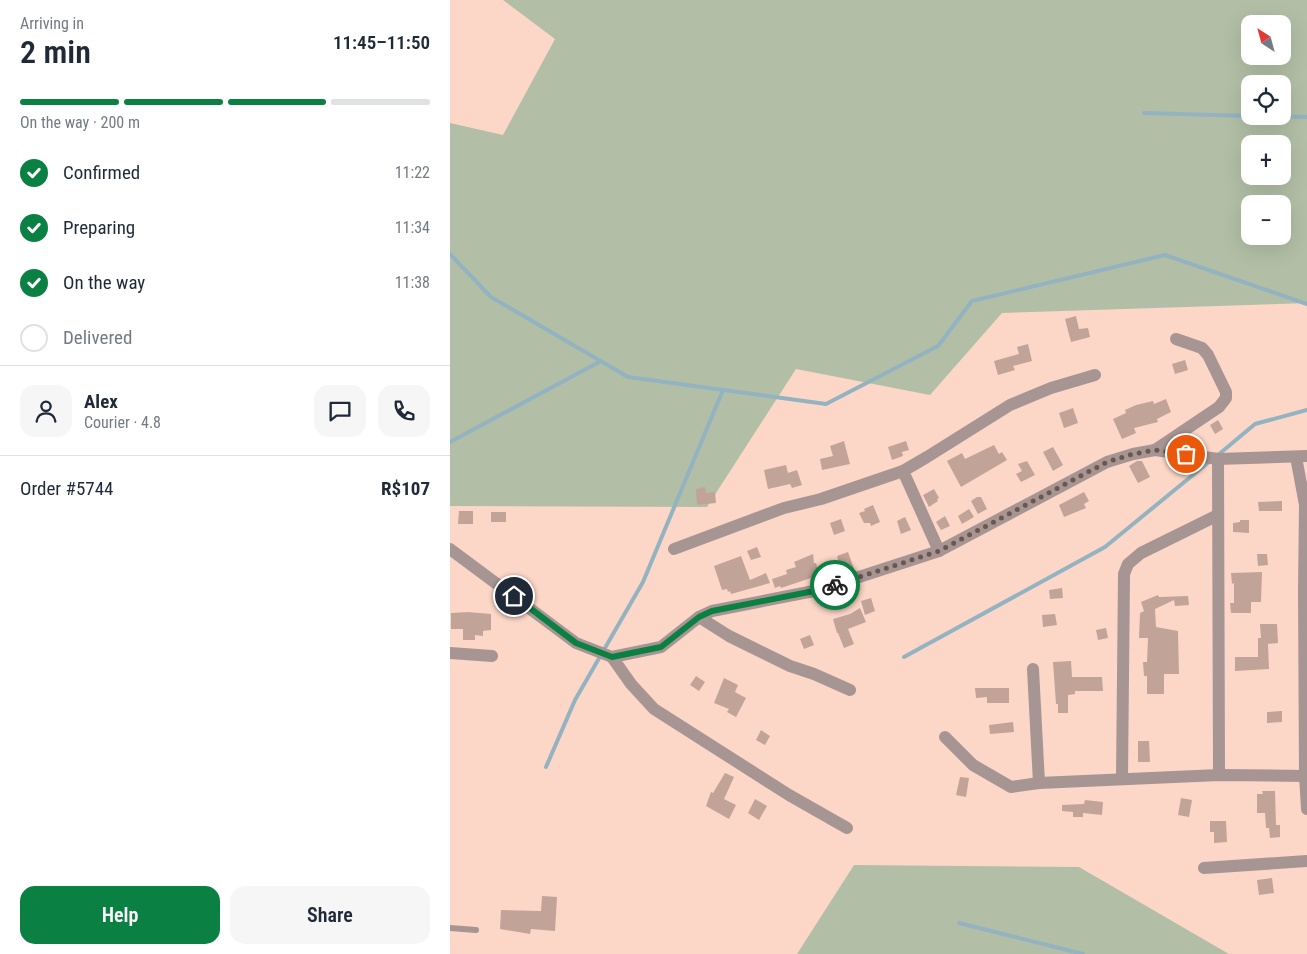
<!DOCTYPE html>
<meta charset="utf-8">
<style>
:root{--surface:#fff;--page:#f6f6f7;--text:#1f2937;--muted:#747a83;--line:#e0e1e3;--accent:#0b8043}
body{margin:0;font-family:"Roboto Condensed",sans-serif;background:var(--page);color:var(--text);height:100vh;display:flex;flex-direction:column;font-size:19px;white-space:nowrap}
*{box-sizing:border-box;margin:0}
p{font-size:16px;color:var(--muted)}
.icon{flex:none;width:28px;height:28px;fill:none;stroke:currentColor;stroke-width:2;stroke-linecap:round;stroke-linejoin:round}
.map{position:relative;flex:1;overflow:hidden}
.side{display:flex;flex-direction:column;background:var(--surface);width:450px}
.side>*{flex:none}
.needle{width:32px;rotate:324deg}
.controls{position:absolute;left:791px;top:15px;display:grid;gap:10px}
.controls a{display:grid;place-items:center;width:50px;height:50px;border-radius:10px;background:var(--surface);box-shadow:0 5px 20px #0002;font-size:25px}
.pin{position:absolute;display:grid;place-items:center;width:42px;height:42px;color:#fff;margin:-21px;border:2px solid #fff;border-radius:50%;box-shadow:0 1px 5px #0007}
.courier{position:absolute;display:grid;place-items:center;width:50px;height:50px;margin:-25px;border:4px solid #0b8043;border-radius:50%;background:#fff;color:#222;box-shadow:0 1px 6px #0007}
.summary em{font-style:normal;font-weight:600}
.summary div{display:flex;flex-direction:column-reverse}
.summary{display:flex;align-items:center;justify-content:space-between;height:85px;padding:0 20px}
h1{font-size:32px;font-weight:600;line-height:38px}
.bar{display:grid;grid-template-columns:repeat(4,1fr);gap:8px 5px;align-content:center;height:60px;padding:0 20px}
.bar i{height:6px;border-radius:4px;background:var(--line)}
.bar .on{background:var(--accent)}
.bar p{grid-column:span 4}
.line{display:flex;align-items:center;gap:12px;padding:0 20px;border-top:1px solid var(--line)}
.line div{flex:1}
.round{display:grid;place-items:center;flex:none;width:52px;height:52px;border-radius:15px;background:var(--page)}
ol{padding:0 20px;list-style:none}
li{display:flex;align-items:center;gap:15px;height:55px}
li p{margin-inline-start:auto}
li .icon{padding:5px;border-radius:50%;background:var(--accent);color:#fff;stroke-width:4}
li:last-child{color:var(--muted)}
li i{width:28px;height:28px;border:2px solid var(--line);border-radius:50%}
.primary-button{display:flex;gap:10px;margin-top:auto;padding:10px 20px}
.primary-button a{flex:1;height:58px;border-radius:15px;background:var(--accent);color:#fff;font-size:20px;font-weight:600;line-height:58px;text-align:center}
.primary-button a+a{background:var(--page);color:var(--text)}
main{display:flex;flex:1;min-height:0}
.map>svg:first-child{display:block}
.green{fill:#b2bfa6;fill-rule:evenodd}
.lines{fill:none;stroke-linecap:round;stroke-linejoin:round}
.stream{stroke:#93b3c1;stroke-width:4}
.building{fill:#c2a397}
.service{stroke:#a69593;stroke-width:6}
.minor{stroke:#a69593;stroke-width:12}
.done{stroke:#6c574e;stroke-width:5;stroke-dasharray:0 9}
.route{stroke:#0b8043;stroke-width:6}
</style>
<main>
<section class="side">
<div class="summary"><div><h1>2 min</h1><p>Arriving in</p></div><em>11:45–11:50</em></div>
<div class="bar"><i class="on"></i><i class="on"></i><i class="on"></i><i></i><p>On the way · 200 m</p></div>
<ol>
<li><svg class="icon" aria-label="check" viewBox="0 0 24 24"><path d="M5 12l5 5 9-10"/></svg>Confirmed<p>11:22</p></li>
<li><svg class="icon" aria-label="check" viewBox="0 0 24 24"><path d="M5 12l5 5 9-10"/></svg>Preparing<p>11:34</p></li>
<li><svg class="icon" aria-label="check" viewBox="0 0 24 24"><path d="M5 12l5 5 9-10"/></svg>On the way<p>11:38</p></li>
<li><i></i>Delivered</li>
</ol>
<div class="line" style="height:90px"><a class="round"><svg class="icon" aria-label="person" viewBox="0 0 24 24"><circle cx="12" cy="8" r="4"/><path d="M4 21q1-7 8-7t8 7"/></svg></a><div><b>Alex</b><p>Courier · 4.8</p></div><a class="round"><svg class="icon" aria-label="chat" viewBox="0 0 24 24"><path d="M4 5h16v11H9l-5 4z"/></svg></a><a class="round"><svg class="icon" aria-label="phone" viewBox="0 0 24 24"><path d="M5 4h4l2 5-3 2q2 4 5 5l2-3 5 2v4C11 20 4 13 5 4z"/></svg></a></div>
<div class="line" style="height:65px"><div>Order #5744</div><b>R$107</b></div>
<div class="primary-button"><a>Help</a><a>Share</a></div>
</section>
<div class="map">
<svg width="857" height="954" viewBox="0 0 857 954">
<rect width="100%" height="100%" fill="#fcd7c8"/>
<g class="green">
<path d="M 53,0 L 857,0 L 857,303 L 552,313 L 480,395 L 346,369 L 257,507 L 0,506 L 0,123 L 53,135 L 105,39 ZM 800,24 L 832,24 L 832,56 L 800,56 ZM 800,84 L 832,84 L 832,116 L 800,116 ZM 800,144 L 832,144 L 832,176 L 800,176 ZM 800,204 L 832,204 L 832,236 L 800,236 Z"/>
<polygon points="404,865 629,867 779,954 347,954"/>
</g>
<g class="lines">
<g class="stream">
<polyline points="694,113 800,116"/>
<polyline points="823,116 857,117"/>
<polyline points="0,254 41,297 178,377 376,404 488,346 522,301 715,255 857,304"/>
<polyline points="0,442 151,361"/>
<polyline points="768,455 805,424 857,410"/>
<polyline points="454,657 655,547 760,461"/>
<polyline points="96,767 125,700 193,582 273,390"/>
<polyline points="509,923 633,954"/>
</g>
</g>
<g class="building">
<polygon points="626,316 629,329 638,328 640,337 621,342 615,319"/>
<polygon points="578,344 582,361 563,366 565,370 548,375 544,361 569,354 567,347"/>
<polygon points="735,360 738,370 725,374 722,364"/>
<polygon points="716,399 721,412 707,419 708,422 684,428 686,433 672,439 663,419 676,413 675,410 686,405 703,401 704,404"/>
<polygon points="623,408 628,423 614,428 609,413"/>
<polygon points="768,420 773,429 765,434 760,425"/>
<polygon points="394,441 400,464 372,470 370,459 383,456 380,446"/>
<polygon points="456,441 459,450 452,452 453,456 442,460 438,447"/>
<polygon points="544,445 549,454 552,452 557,460 511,487 497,461 512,453 515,459"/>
<polygon points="603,447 613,465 603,471 593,452"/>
<polygon points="577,461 585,475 571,482 566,474 572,471 568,464"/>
<polygon points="687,461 692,461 700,477 688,483 679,466"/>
<polygon points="336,465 338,473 347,470 352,485 342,488 340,484 318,489 314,470"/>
<polygon points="255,487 256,493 265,492 266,503 247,505 246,489"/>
<polygon points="484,489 489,498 487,499 488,501 479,507 473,495"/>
<polygon points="634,492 639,501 634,504 636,508 614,517 609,505"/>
<polygon points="527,497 531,497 537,509 528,514 521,501"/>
<polygon points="832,501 832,511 809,511 808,502"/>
<polygon points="423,505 430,522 421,526 420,523 414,523 409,513 415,511 414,509"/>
<polygon points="519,509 524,517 512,524 508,516"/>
<polygon points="9,511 23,511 23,524 8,524"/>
<rect x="41" y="512" width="15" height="10"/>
<polygon points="495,516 500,526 491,530 486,522"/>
<polygon points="455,517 461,530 451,534 447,521"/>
<polygon points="391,519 395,531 384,535 380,523"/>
<polygon points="790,520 799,520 799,533 783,532 783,523 790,522"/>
<polygon points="307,547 311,557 301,560 297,551"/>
<polygon points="398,552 404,569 395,572 390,566 387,556"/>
<polygon points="363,554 364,563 366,563 369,573 366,574 367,576 331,588 330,586 325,588 322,579 337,574 336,570 346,567 344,562"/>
<polygon points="807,554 817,554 818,565 808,566"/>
<polygon points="291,556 300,580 316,573 320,583 281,594 280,591 278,592 277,589 272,590 264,566"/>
<polygon points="812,572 811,602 801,602 801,613 781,613 780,603 784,603 784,583 782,584 781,573"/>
<polygon points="612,588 613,598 600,599 599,590"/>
<polygon points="708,595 709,597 738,596 739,605 725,606 724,600 705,609 706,627 728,631 729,674 714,674 714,694 697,694 697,676 694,676 693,662 697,662 698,638 689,638 690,613 694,611 691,602"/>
<polygon points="421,598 425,611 415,615 411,601"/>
<polygon points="410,608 416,622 398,629 404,644 394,648 388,633 387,633 383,619 400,614"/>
<polygon points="18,612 41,614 41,630 33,631 33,636 25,635 25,640 13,640 13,629 1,629 1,613"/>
<polygon points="605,614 607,625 593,627 592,615"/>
<polygon points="810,624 827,624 828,643 818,644 819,669 785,671 785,657 808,657 808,638 811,638"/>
<polygon points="656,628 658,638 648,640 646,630"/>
<polygon points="360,635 364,645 354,649 350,639"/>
<polygon points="621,661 622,677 652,677 653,691 625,691 625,694 618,695 618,713 608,713 608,704 606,704 603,662"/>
<polygon points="246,676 255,682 249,691 240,685"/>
<polygon points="274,678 288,685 285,692 296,698 286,717 277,712 279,709 264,703"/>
<polygon points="525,688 559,688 559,703 537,703 537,697 526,698"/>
<polygon points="832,711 832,722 817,723 817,712"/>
<polygon points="563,722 564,732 540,734 539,725"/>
<polygon points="311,730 320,736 315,745 306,740"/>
<polygon points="688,741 699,741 700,762 688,762"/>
<polygon points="275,773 284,777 274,799 286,805 279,819 256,806 261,792 263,793"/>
<polygon points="510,777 519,778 516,797 506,795"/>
<polygon points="812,791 825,791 826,825 830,825 830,837 820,838 819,828 816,828 815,813 807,813 807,794 813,794"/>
<polygon points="731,798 742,800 739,817 728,815"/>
<polygon points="305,799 317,806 309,820 298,813"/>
<polygon points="635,800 653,802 652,815 633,813 633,817 623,817 623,812 612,811 612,805 634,804"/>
<polygon points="760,821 776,821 777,842 764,843 764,832 760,832"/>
<polygon points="822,878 824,893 809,895 807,880"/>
<polygon points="92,896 107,897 105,931 81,929 80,934 50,929 51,910 91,911"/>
</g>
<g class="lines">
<polyline class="service" points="0,928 26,930"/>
<g class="minor">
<polyline points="705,450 769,407 776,398 776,392 758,355 752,348 726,339"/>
<polyline points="846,457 855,505 854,590 855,776 857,809"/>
<polyline points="768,459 769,775"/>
<polyline points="453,471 489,551"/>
<polyline points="0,549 126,643 162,657 211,647 249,617 262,611 369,590 489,551 657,462 683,454 705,450 768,459 857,456"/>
<polyline points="224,549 334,508 371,499 453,471 477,457 560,405 601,388 645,375"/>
<polyline points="249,617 279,636 340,666 364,674 400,690"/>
<polyline points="0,653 42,656"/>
<polyline points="162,657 181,684 204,709 339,795 397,828"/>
<polyline points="583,669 589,783"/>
<polyline points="495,737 523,765 561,787 589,783 769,775 857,776"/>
<polyline points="672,779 674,574 678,564 691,553 768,515"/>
<polyline points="754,868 857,861"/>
</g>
</g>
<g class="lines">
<polyline class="done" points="385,585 489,551 657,462 683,454 705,450 736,454"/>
<polyline class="route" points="64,596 126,643 162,657 211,647 249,617 262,611 369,590 385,585"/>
</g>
</svg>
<div class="controls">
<a><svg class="needle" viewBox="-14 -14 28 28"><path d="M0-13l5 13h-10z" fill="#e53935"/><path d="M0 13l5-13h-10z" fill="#747a83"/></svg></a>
<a><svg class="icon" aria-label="locate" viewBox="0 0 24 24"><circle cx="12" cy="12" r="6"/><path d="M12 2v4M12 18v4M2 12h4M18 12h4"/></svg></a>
<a>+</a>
<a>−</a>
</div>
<div class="pin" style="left:736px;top:454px;background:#ea580c"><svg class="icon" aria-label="bag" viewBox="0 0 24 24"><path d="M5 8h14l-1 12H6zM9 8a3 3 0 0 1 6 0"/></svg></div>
<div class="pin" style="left:64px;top:596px;background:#1f2937"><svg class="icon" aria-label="home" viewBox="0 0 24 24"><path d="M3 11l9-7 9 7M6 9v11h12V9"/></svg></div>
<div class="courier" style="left:385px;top:585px"><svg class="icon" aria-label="bike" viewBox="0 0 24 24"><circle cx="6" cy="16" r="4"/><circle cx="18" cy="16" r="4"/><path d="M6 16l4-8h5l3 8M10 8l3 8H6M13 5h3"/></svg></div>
</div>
</main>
